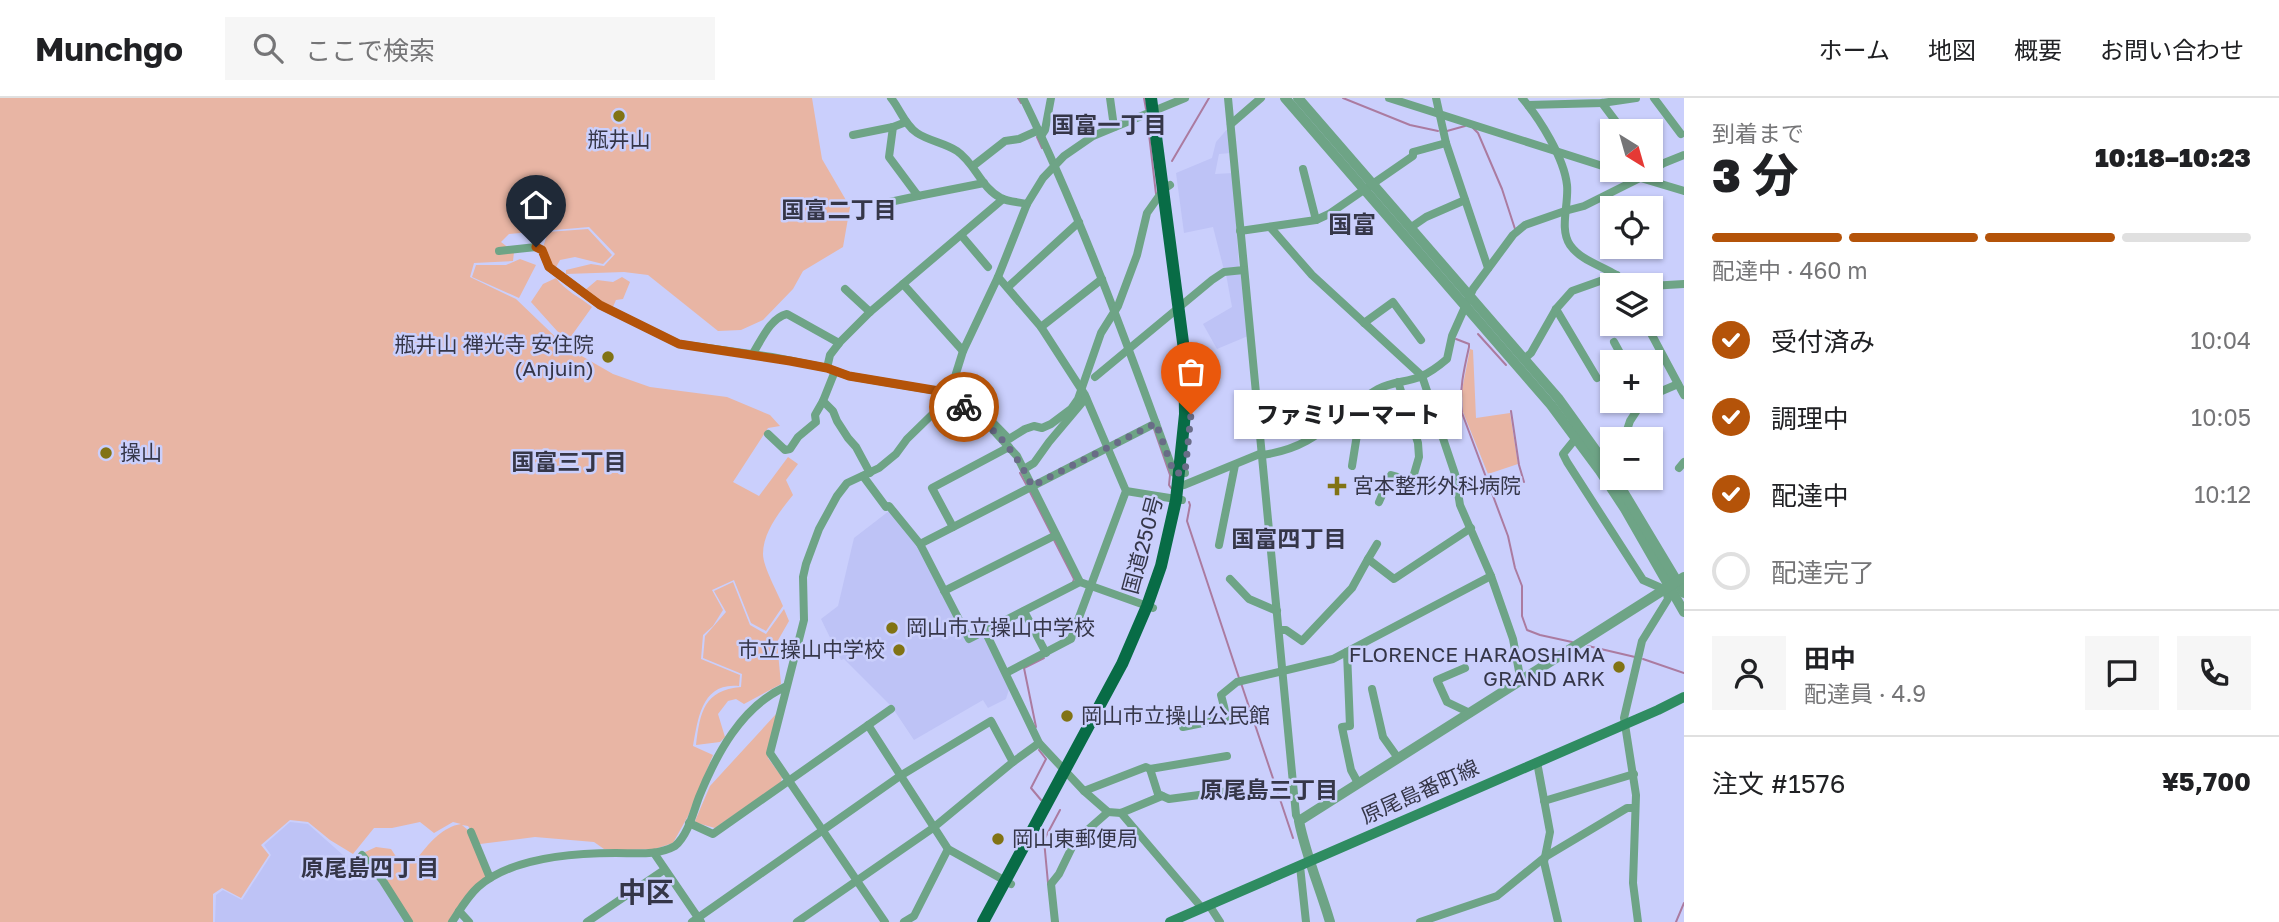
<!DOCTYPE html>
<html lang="ja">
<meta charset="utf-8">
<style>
:root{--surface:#fff;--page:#f6f6f6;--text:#202124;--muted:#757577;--line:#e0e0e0;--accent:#b45309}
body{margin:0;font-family:"Golos Text","Noto Sans JP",sans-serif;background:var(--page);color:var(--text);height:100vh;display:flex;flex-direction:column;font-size:26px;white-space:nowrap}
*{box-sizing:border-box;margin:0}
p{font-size:23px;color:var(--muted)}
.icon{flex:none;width:38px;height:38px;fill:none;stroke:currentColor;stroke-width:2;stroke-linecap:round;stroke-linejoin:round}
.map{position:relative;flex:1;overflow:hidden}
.sheet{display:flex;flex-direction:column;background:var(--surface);width:595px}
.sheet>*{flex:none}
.needle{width:46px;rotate:143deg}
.tools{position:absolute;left:1600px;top:21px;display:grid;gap:14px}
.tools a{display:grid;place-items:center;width:63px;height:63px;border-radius:0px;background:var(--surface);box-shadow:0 2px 5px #0004;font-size:35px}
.pin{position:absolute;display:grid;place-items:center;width:60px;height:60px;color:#fff;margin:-72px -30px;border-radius:50% 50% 50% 0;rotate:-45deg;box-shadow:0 0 7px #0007}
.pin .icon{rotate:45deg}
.courier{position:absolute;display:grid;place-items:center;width:70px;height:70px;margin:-35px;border:5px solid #b45309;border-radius:50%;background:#fff;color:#222;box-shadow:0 2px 9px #0007}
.bubble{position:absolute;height:49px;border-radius:0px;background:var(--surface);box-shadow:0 2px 5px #0004;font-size:23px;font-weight:800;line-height:49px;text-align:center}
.headline em{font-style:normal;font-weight:800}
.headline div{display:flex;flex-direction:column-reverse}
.headline{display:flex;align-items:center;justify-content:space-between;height:119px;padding:0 28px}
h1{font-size:46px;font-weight:800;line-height:52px}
.bar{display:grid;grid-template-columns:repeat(4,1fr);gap:10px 7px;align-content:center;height:84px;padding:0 28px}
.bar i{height:9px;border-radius:5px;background:var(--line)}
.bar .selected{background:var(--accent)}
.bar p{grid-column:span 4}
.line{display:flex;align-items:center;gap:18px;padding:0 28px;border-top:2px solid var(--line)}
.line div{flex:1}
.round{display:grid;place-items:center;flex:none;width:74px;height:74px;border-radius:0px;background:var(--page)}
ol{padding:0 28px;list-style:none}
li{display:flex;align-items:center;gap:21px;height:77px}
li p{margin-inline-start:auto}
li .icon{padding:7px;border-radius:50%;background:var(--accent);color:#fff;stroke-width:4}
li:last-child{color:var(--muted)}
li i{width:38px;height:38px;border:4px solid var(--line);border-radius:50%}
header{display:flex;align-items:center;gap:42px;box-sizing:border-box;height:98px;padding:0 35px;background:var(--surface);border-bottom:2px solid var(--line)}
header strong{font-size:33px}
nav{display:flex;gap:38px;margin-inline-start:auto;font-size:24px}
.search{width:490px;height:63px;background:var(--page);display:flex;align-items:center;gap:18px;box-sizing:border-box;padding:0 24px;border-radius:0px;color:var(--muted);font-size:26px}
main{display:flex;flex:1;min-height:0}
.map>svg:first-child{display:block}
.built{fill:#bec3f6}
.green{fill:#e8b5a4}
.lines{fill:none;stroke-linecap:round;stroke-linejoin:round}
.stream{stroke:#ab7ba0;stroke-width:2}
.minor{stroke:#6ea486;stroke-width:8}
.tertiary{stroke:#6ea486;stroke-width:10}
.secondary{stroke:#2f8c61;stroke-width:10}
.trunk{stroke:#086c46;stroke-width:12}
.done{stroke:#696c87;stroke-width:7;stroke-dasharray:0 12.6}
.route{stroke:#b45309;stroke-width:9}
.poi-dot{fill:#817314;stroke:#cacffc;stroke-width:2.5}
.labels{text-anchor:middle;stroke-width:5;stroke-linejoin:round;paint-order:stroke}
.poi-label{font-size:21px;fill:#353648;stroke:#cacffc;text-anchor:start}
.street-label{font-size:21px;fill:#353648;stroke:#cacffc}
.neighbourhood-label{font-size:23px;font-weight:bold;fill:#353648;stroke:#cacffc}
.quarter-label{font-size:24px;font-weight:bold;fill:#353648;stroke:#cacffc}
.district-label{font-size:28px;font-weight:bold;fill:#353648;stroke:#cacffc}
</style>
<header>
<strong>Munchgo</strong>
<div class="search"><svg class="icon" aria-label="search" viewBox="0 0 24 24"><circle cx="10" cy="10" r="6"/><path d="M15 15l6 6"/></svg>ここで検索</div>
<nav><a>ホーム</a><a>地図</a><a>概要</a><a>お問い合わせ</a></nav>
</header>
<main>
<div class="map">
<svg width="1684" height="824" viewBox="0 0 1684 824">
<rect width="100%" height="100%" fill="#cacffc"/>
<g class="built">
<polygon points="1229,29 1231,55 1219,56 1215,76 1233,75 1239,170 1224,172 1213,129 1184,135 1176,75 1212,60 1216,44"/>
<polygon points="1241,175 1248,238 1217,251 1203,226 1232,209 1226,176"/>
<polygon points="889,413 917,447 967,545 982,538 986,539 1010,588 1006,601 988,610 983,602 914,642 892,609 844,561 841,562 821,521 838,508 854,440"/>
<polygon points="290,724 308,726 343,757 369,771 381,786 406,824 215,824 216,797 223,792 242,802 271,757 264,747"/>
</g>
<g class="green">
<path d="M 0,0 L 812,0 L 822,61 L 850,109 L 843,149 L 803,173 L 793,191 L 763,222 L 741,232 L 718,233 L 648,177 L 624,174 L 566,176 L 566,172 L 591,166 L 604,168 L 615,156 L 589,129 L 509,136 L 501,144 L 514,154 L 513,163 L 474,165 L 470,179 L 516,201 L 566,249 L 613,276 L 650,289 L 727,299 L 770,317 L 780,328 L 768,330 L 733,384 L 759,398 L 788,359 L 798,366 L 786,382 L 793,397 C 780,413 763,434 763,456 C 763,469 778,495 783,508 L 766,533 L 751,525 L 734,482 L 712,492 L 723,512 L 713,528 L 703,537 L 701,561 L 740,577 L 739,588 C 702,584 698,620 693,648 L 713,657 L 688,718 L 673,745 L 655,751 L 623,752 L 604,751 L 594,744 L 535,739 L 480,746 L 468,728 L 462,727 L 469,733 L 488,779 L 450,824 L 411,824 L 363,755 L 376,749 L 391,751 L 397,760 L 419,758 C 431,743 443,729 461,726 L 453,724 L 434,735 L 420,724 L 392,730 L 374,730 L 353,756 L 330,742 L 308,724 L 290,722 L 261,747 L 269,757 L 241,800 L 222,790 L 213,796 L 213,824 L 0,824 Z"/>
<polygon points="588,131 612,157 603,166 575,159 560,162 555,171 543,149 548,134"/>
<polygon points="520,161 536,167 519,200 472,179 476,167 506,167"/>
<polygon points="622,179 630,184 623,201 616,202 612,211 584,193 597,182 613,184"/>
<path d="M 556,180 C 564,192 581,200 592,209 L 567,244 L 531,204 L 543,186 Z"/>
<polygon points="1470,251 1473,252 1476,320 1510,315 1518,366 1488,376 1463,314 1462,292"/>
<path d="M 733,484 L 750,527 L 766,536 L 784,511 L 789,523 L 777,544 L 781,586 L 744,606 L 736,601 L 728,603 L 718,616 L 725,639 L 720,644 L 696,647 C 700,614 704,592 741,589 L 742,576 L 703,560 L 705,538 L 726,514 L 714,493 Z"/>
<polygon points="777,615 768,660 782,679 781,684 715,730 697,725 695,723 710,688"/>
</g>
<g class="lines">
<g class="stream">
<polyline points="1018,0 1021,5"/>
<polyline points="1144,0 1146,11"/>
<polyline points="1343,0 1410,27 1438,33"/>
<polyline points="1147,19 1156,96"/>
<polyline points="1473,30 1478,35 1502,91 1515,131"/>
<polyline points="1447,33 1465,28"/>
<polyline points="1037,39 1042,50"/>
<polyline points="1172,63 1209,0"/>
<polyline points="1478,236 1506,267"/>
<path d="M 1456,241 L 1469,246 L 1469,249 C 1464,271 1459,292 1462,315 L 1508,438 L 1515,470 L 1522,488 L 1522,518 L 1527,532 L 1540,537 L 1572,544"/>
<polyline points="1511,313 1519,367 1524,384"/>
<polyline points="1154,331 1170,377 1169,387 1171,390"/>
<polyline points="1020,375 1026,386"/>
<polyline points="1030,394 1052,437"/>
<polyline points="1189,404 1190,407 1187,423 1239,580"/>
<polyline points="1054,442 1074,481 1073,484"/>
<polyline points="1588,548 1635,559"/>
<polyline points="1643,561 1684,575"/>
<polyline points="1241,585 1293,740"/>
<polyline points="1036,629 1024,570 1044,560"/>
<polyline points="1039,652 1046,661 1031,690 1041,702"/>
<polyline points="1048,785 1044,742 1060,712"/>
<polyline points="1676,824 1684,805"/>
</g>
<g class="minor">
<path d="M 891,0 C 900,11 905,27 917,35 C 929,43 945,45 957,53 C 975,65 981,90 1001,100 C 1008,104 1019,104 1027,106"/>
<path d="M 1023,0 C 1082,121 1128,248 1174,375 L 1185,375"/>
<polyline points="1110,0 1114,29"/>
<polyline points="1228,0 1296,717 1299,723"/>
<polyline points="1389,0 1612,71"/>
<polyline points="1436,0 1446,45 1488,170"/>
<path d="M 1522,0 C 1540,21 1564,60 1567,87 C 1569,106 1559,131 1570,147 C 1584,167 1613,169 1628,187"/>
<polyline points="1654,0 1681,36"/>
<polyline points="1602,5 1623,33"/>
<polyline points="1528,7 1602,5 1636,0"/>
<polyline points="1231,26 1261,0"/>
<polyline points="893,29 889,59 918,98 984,85"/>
<polyline points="853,37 893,29 906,24"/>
<polyline points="1041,38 1045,32 1051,0"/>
<polyline points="973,68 1005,43 1019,41 1039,32"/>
<polyline points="1303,71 1316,122"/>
<polyline points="1614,72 1684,93"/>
<polyline points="885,105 918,98"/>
<polyline points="1270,129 1312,177 1422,278 1455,376 1460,407 1491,478 1513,541 1521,584"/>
<polyline points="1410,130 1426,119 1465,102"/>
<polyline points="1240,133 1316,122 1329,116 1413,58 1413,54 1446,45"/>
<polyline points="961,137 988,169"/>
<polyline points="499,153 536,149 542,152 549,169 600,207 679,246 772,259 827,270 849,278 967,298 1009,341 1025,331 1034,328 1042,330 1051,326 1071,311 1078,301 1101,235 1118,208 1137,157 1147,115 1164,91 1170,87"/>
<polyline points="998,179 1041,229 1085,297 1126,393 1071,541 1006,575"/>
<polyline points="903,186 963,253"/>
<polyline points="1650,188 1684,186"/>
<polyline points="1008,189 1079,124"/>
<polyline points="845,191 870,214"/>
<polyline points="1556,211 1597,280"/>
<polyline points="1364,225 1393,204 1421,242"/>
<polyline points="1646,226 1684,297"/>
<polyline points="1041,229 1102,181"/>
<polyline points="1614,244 1625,264"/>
<path d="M 752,257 C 761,243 770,220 787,216 L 839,245"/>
<polyline points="1524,261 1531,255 1556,211 1572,193 1617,177"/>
<polyline points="827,270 830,257 840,244 870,214 1003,101"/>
<polyline points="835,273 823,303 833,313 837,323 848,340 856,349 870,375"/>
<polyline points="1095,279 1212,182 1224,174 1244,172"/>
<polyline points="1650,298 1678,286"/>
<polyline points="948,301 960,306 983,321 1017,358 1080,484 1153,510"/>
<polyline points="768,336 785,352 790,351 798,339 816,324 815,317 823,303"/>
<polyline points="1625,338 1630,323 1643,303"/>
<polyline points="1576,340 1563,356 1567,364 1643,482 1666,492 1668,501 1642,543 1624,620 1636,697 1633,785 1638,824"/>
<path d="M 1262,357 C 1321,349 1332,317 1378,291 C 1391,284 1406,284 1420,279 C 1429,275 1440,267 1447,261 L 1452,238 L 1473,191 L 1513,137 L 1525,127 L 1565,113 L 1584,108 L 1642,79 L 1664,65 L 1684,57"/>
<polyline points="1352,368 1359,324 1357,307"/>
<polyline points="1679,370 1684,364"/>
<polyline points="1024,371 1034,365 1049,344 1086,300"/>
<polyline points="863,378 886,409 889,408 920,446 969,541 1080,484"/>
<polyline points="1184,387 1262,355"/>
<polyline points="1126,393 1182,402"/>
<polyline points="1379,404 1391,377 1412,383 1419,359 1418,345 1398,284"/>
<polyline points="953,429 932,390 1009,349"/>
<polyline points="920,446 1156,325"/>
<polyline points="1377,446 1368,461 1394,481 1471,430"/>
<polyline points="1219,447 1235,367"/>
<polyline points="1230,481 1249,501 1277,513"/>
<polyline points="944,493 1056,437"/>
<polyline points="1024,513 1046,555"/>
<polyline points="1279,532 1286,532 1302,543 1352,490 1368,461"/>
<polyline points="985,533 1039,645 1084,693 1146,669 1150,671 1227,658"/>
<polyline points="1347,554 1350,628 1342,629 1351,672 1358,685"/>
<polyline points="1465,570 1437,582 1447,604 1470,615"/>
<polyline points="1372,591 1383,639 1398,660"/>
<polyline points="868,627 948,751 1011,786"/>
<polyline points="1183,629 1227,620 1221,597 1237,584 1333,561 1491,478"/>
<polyline points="1537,664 1550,734 1544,764 1558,824"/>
<polyline points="1150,671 1158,696 1169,701 1229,693"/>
<polyline points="1084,693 1108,714 1121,715 1162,698"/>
<polyline points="1544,703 1634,676"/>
<polyline points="1121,715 1202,810"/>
<polyline points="689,725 713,736 891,611"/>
<polyline points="471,734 490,780"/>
<polyline points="654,755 701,824"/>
<polyline points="362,757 383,783 409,824"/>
<polyline points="1300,768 1306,824"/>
<polyline points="1209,807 1220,824"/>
<polyline points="459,813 469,824"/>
<path d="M 452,824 C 460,812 467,799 478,789 C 511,760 574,755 616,755 C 636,755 657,758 675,748 C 688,737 693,715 699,699 C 716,657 741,609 785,589"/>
<polyline points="587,824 664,772"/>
<polyline points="692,824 900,678 991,623 1013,664"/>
<polyline points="797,824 933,730 1013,664 1039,645"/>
<polyline points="885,824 770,655 804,522 803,479 806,466 819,431 837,398 847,385 879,370 896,356 907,341 948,301 963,253 998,179 1027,106 1043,80 1064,58 1093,38 1185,0"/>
<polyline points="904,824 914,818 948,751"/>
<polyline points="1055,824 1051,786 1059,776 1075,743 1108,714"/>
<polyline points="1420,824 1497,798 1545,759 1627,710 1635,710"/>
</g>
<g class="tertiary">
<polyline points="1285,0 1551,307 1600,373 1625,411 1684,514"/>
<polyline points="1298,0 1558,300 1612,375"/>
<polyline points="1615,380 1684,495"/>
<path d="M 1330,824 C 1320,790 1306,758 1299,723 L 1684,479"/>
</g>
<polyline class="secondary" points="1170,824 1658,612 1684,599"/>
<polyline class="trunk" points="983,824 1122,566 1147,508 1161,468 1176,402 1185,316 1184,252 1151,0"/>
</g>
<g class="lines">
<path class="done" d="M 964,309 C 995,330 1016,354 1032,388 L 1156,325 L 1174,375 L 1185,375 L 1191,316"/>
<polyline class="route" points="536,149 542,152 549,169 600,207 679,246 790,263 827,270 849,278 951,295 948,301 964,309"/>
</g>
<g class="poi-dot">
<circle cx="619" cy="18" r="7"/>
<circle cx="608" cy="259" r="7"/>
<circle cx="106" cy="355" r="7"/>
<path d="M1333.5 377.5h7v7h7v7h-7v7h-7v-7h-7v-7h7z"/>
<circle cx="892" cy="530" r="7"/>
<circle cx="899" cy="552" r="7"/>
<circle cx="1619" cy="569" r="7"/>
<circle cx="1067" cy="618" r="7"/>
<circle cx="998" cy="741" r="7"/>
</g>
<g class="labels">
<g class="poi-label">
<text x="619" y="49" text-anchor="middle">瓶井山</text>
<text x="594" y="254" text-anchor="end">瓶井山 禅光寺 安住院<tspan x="594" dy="24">(Anjuin)</tspan></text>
<text x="120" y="362">操山</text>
<text x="1353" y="395">宮本整形外科病院</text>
<text x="906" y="537">岡山市立操山中学校</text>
<text x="885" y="559" text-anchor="end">市立操山中学校</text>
<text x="1605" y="564" text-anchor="end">FLORENCE HARAOSHIMA<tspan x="1605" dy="24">GRAND ARK</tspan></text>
<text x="1081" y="625">岡山市立操山公民館</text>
<text x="1012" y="748">岡山東郵便局</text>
</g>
<g class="street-label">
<text transform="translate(1143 447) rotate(-75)" y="7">国道250号</text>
<text transform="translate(1420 694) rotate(-24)" y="7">原尾島番町線</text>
</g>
<g class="neighbourhood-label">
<text x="1109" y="35">国富一丁目</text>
<text x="839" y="120">国富二丁目</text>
<text x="569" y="372">国富三丁目</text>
<text x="1289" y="449">国富四丁目</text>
<text x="1269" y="700">原尾島三丁目</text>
<text x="370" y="778">原尾島四丁目</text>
</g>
<g class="quarter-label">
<text x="1352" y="135">国富</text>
</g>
<g class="district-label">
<text x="646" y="804">中区</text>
</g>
</g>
</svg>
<div class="tools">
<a><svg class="needle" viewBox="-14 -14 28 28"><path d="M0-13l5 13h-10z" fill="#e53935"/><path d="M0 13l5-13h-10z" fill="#757577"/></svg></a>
<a><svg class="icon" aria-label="locate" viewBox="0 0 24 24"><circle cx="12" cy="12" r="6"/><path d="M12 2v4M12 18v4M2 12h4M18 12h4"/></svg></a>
<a><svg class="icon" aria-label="layers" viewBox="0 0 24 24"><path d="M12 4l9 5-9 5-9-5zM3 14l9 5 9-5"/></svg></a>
<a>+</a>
<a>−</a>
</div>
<div class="pin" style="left:1191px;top:316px;background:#ea580c"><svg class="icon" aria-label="bag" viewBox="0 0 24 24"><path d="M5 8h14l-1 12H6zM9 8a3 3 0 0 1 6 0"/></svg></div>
<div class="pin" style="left:536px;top:149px;background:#1f2937"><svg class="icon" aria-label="home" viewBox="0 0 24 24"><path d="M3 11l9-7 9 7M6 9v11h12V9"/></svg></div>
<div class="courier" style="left:964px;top:309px"><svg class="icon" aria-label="bike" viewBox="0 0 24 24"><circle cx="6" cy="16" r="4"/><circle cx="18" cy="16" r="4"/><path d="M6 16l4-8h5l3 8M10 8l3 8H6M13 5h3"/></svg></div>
<div class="bubble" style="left:1234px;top:292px;width:228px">ファミリーマート</div>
</div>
<section class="sheet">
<div class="headline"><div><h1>3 分</h1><p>到着まで</p></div><em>10:18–10:23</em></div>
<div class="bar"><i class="selected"></i><i class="selected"></i><i class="selected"></i><i></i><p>配達中 · 460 m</p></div>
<ol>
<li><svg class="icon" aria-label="check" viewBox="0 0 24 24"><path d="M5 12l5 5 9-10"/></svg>受付済み<p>10:04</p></li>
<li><svg class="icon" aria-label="check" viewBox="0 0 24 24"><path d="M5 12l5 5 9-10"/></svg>調理中<p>10:05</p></li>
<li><svg class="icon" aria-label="check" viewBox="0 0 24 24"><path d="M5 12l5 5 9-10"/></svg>配達中<p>10:12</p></li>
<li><i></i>配達完了</li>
</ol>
<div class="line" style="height:126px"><a class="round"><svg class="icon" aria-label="person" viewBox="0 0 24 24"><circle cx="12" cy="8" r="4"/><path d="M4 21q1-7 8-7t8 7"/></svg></a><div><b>田中</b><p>配達員 · 4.9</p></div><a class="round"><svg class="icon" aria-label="chat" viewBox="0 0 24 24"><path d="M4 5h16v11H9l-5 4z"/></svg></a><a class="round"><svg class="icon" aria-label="phone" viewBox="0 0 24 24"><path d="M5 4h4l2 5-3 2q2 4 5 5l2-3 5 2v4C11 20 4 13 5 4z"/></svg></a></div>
<div class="line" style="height:91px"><div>注文 #1576</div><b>¥5,700</b></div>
</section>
</main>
